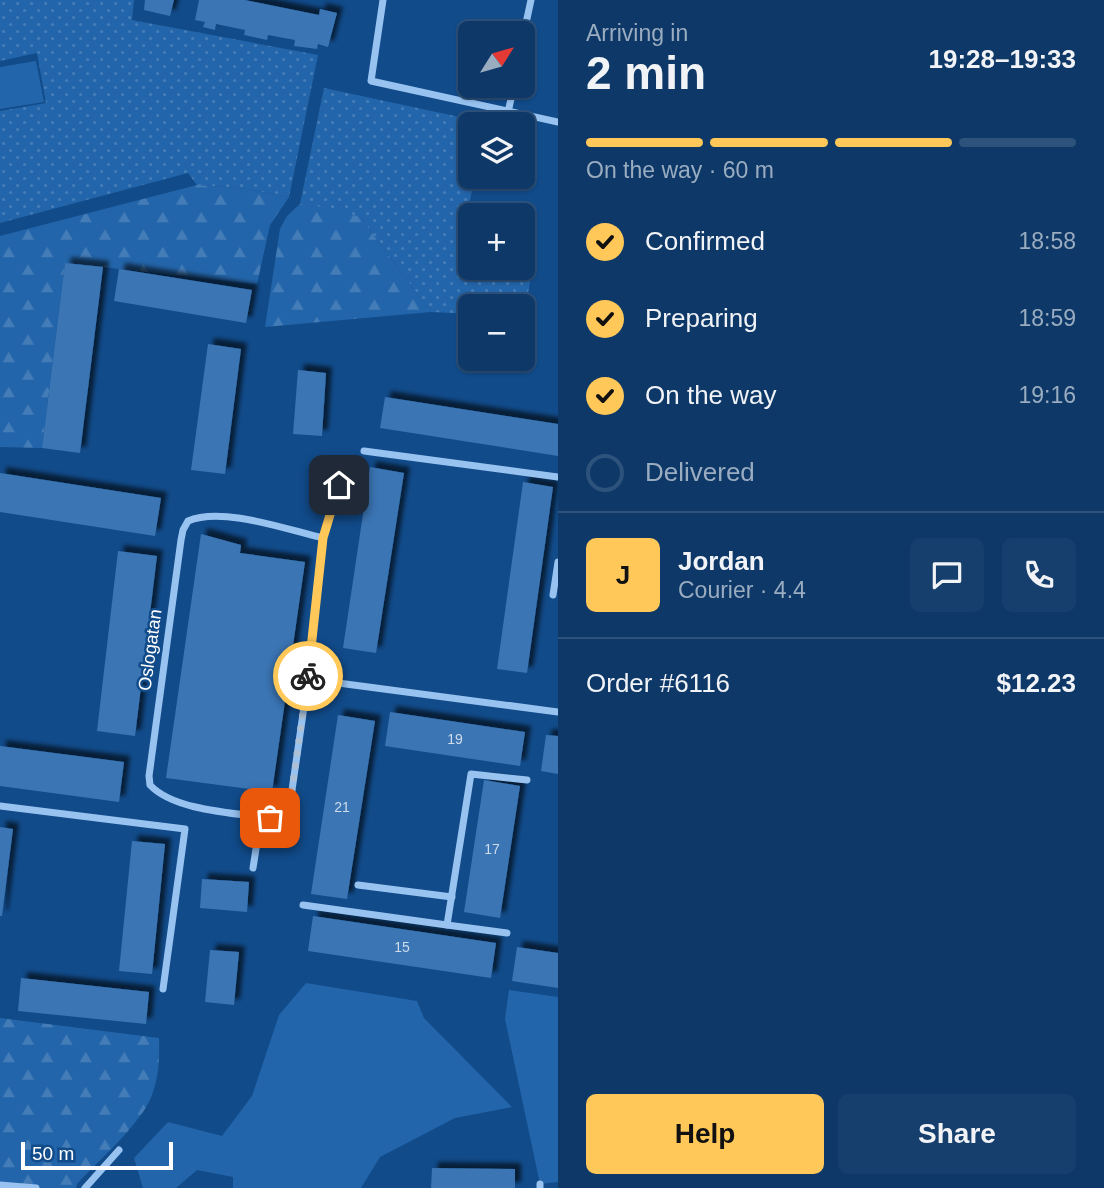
<!DOCTYPE html>
<meta charset="utf-8">
<style>
:root{--surface:#0d3868;--page:#163f6e;--text:#f1f3f6;--muted:#9aacc0;--line:#2d527c;--accent:#ffc858}
body{margin:0;font-family:Arial,sans-serif;background:var(--page);color:var(--text);height:100vh;display:flex;flex-direction:column;font-size:26px;white-space:nowrap}
*{box-sizing:border-box;margin:0}
p{font-size:23px;color:var(--muted)}
.icon{flex:none;width:38px;height:38px;fill:none;stroke:currentColor;stroke-width:2;stroke-linecap:round;stroke-linejoin:round}
.map{position:relative;flex:1;overflow:hidden}
.drawer{display:flex;flex-direction:column;background:var(--surface);width:546px}
.drawer>*{flex:none}
.needle{width:46px;rotate:53deg}
.buttons{position:absolute;left:458px;top:21px;display:grid;gap:14px}
.buttons a{display:grid;place-items:center;width:77px;height:77px;border-radius:10px;background:var(--surface);box-shadow:0 2px 5px #0004,0 0 0 2px var(--line);font-size:35px}
.scale{position:absolute;left:21px;bottom:18px;width:152px;box-sizing:border-box;padding-left:7px;border:4px solid #fff;border-top:0;font-size:19px;line-height:24px;white-space:nowrap;color:#fff;-webkit-text-stroke:5px #114b8a;paint-order:stroke}
.pin{position:absolute;display:grid;place-items:center;width:60px;height:60px;color:#fff;margin:-30px;border-radius:14px;box-shadow:0 4px 10px #0006}
.courier{position:absolute;display:grid;place-items:center;width:70px;height:70px;margin:-35px;border:5px solid #ffc858;border-radius:50%;background:#fff;color:#222;box-shadow:0 2px 9px #0007}
.overview em{font-style:normal;font-weight:600}
.overview div{display:flex;flex-direction:column-reverse}
.overview{display:flex;align-items:center;justify-content:space-between;height:119px;padding:0 28px}
h1{font-size:46px;font-weight:600;line-height:52px}
.bar{display:grid;grid-template-columns:repeat(4,1fr);gap:10px 7px;align-content:center;height:84px;padding:0 28px}
.bar i{height:9px;border-radius:5px;background:var(--line)}
.bar .active{background:var(--accent)}
.bar p{grid-column:span 4}
.line{display:flex;align-items:center;gap:18px;padding:0 28px;border-top:2px solid var(--line)}
.line div{flex:1}
.round{display:grid;place-items:center;flex:none;width:74px;height:74px;border-radius:10px;background:var(--page)}
ol{padding:0 28px;list-style:none}
li{display:flex;align-items:center;gap:21px;height:77px}
li p{margin-inline-start:auto}
li .icon{padding:7px;border-radius:50%;background:var(--accent);color:#111;stroke-width:4}
li:last-child{color:var(--muted)}
li i{width:38px;height:38px;border:4px solid var(--line);border-radius:50%}
.cta{display:flex;gap:14px;margin-top:auto;padding:14px 28px}
.cta a{flex:1;height:80px;border-radius:10px;background:var(--accent);color:#111;font-size:28px;font-weight:600;line-height:80px;text-align:center}
.cta a+a{background:var(--page);color:var(--text)}
main{display:flex;flex:1;min-height:0}
.map>svg:first-child{display:block}
.grass{fill:url(#grass-dots)}
.forest{fill:url(#forest-firs)}
.park{fill:#2365aa}
.building{fill:#3a75b4;filter:url(#shadow)}
.lines{fill:none;stroke-linecap:round;stroke-linejoin:round}
.street{stroke:#98c3f1;stroke-width:7}
.done{stroke:#acc0d6;stroke-width:7;stroke-dasharray:0 12.6}
.route{stroke:#ffc858;stroke-width:9}
.labels{text-anchor:middle;stroke-width:5;stroke-linejoin:round;paint-order:stroke}
.number-label{font-size:14px;fill:#cedcec}
.street-label{font-size:18px;fill:#fff;stroke:#114b8a}
</style>
<main>
<div class="map">
<svg width="558" height="1188" viewBox="0 0 558 1188">
<defs>
<pattern id="grass-dots" width="8" height="8" patternUnits="userSpaceOnUse" patternTransform="scale(1.75)"><rect width="8" height="8" fill="#2365aa"/><path d="M2 2h.1M6 6h.1" fill="none" stroke="#447cb7" stroke-width="1.8" stroke-linecap="round"/></pattern>
<pattern id="forest-firs" width="22" height="20" patternUnits="userSpaceOnUse" patternTransform="scale(1.75)"><rect width="22" height="20" fill="#2365aa"/><path d="M5 1l3.5 6h-7zM16 11l3.5 6h-7z" fill="#447cb7"/></pattern>
<filter id="shadow"><feDropShadow dx="6" dy="-6" stdDeviation="2" flood-color="#0009"/></filter>
</defs>
<rect width="100%" height="100%" fill="#114b8a"/>
<g class="grass">
<polygon points="0,0 134,0 132,20 318,55 289,197 241,188 197,185 188,173 0,223 0,111 46,103 37,53 0,61"/>
<polygon points="324,88 483,122 483,124 471,124 471,177 474,177 464,237 471,239 471,268 523,268 523,251 535,254 524,316 523,306 471,306 471,314 431,312 360,217 300,204"/>
</g>
<g class="forest">
<polygon points="197,185 241,188 289,197 270,225 257,284 65,263 42,448 0,447 0,236"/>
<polygon points="300,204 331,208 360,217 431,312 265,327 280,229 287,216"/>
<path d="M 0,1018 L 159,1038 C 160,1063 158,1091 143,1112 C 125,1138 98,1161 77,1184 L 76,1188 L 0,1188 Z"/>
</g>
<g class="park">
<polygon points="36,61 44,102 0,109 0,67"/>
<polygon points="306,983 417,1001 424,1018 512,1107 455,1118 380,1157 361,1188 233,1188 233,1177 197,1170 176,1188 143,1188 134,1158 168,1122 222,1136 252,1096 279,1015"/>
<polygon points="509,990 558,997 558,1182 540,1184 505,1019"/>
</g>
<g class="building">
<polygon points="145,0 174,0 170,16 144,10"/>
<polygon points="199,0 245,0 319,15 320,9 337,13 328,47 318,44 317,49 294,46 295,40 268,35 267,40 244,35 245,30 216,24 215,30 203,27 205,22 195,20"/>
<polygon points="65,263 103,267 80,453 42,448"/>
<polygon points="119,269 252,290 246,323 114,301"/>
<polygon points="208,344 241,349 225,474 191,470"/>
<polygon points="298,370 326,373 322,436 293,434"/>
<polygon points="385,397 558,424 558,456 380,428"/>
<polygon points="370,467 404,473 376,653 343,648"/>
<polygon points="0,473 161,498 155,536 0,512"/>
<polygon points="523,482 553,487 527,673 497,669"/>
<polygon points="201,534 241,545 240,553 305,562 272,792 166,778"/>
<polygon points="118,551 157,556 135,736 97,731"/>
<polygon points="390,712 525,732 520,766 385,746"/>
<polygon points="338,715 375,721 347,899 311,894"/>
<polygon points="546,735 558,736 558,774 541,771"/>
<polygon points="0,746 124,762 119,802 0,786"/>
<polygon points="484,780 520,786 500,918 464,912"/>
<polygon points="0,827 13,829 2,916 0,916"/>
<polygon points="132,841 165,844 152,974 119,971"/>
<polygon points="202,879 249,882 247,912 200,908"/>
<polygon points="313,916 496,943 491,978 308,951"/>
<polygon points="517,947 558,953 558,988 512,981"/>
<polygon points="210,950 239,952 234,1005 205,1002"/>
<polygon points="21,978 149,992 146,1024 18,1011"/>
<polygon points="432,1168 515,1169 515,1188 431,1188"/>
</g>
<g class="lines">
<g class="street">
<polyline points="383,0 371,81 558,122"/>
<polyline points="523,37 531,0"/>
<polyline points="508,112 514,86"/>
<polyline points="364,451 558,477"/>
<polyline points="323,538 339,485"/>
<polyline points="553,595 558,562"/>
<path d="M 308,679 L 291,797 C 286,809 283,814 270,818 C 236,813 174,811 150,785 L 149,776 L 181,540 L 183,530 L 188,521 C 222,506 288,530 323,538 L 308,679 L 558,712"/>
<polyline points="0,806 185,829 163,989"/>
<polyline points="253,868 261,817"/>
<polyline points="358,885 452,897"/>
<polyline points="303,905 447,925"/>
<polyline points="507,933 447,925 471,774 527,780"/>
<polyline points="540,1184 540,1188"/>
<polyline points="0,1185 36,1188"/>
<polyline points="85,1188 119,1150"/>
</g>
</g>
<g class="lines">
<polyline class="done" points="270,818 285,810 291,797 308,676"/>
<polyline class="route" points="308,676 323,538 339,485"/>
</g>
<g class="labels">
<g class="number-label">
<text x="455" y="744">19</text>
<text x="342" y="812">21</text>
<text x="492" y="854">17</text>
<text x="402" y="952">15</text>
</g>
<g class="street-label">
<text transform="translate(150 650) rotate(-82)" y="6">Oslogatan</text>
</g>
</g>
</svg>
<div class="buttons">
<a><svg class="needle" viewBox="-14 -14 28 28"><path d="M0-13l5 13h-10z" fill="#e53935"/><path d="M0 13l5-13h-10z" fill="#9aacc0"/></svg></a>
<a><svg class="icon" aria-label="layers" viewBox="0 0 24 24"><path d="M12 4l9 5-9 5-9-5zM3 14l9 5 9-5"/></svg></a>
<a>+</a>
<a>−</a>
</div>
<div class="scale">50 m</div>
<div class="pin" style="left:270px;top:818px;background:#ea580c"><svg class="icon" aria-label="bag" viewBox="0 0 24 24"><path d="M5 8h14l-1 12H6zM9 8a3 3 0 0 1 6 0"/></svg></div>
<div class="pin" style="left:339px;top:485px;background:#1f2937"><svg class="icon" aria-label="home" viewBox="0 0 24 24"><path d="M3 11l9-7 9 7M6 9v11h12V9"/></svg></div>
<div class="courier" style="left:308px;top:676px"><svg class="icon" aria-label="bike" viewBox="0 0 24 24"><circle cx="6" cy="16" r="4"/><circle cx="18" cy="16" r="4"/><path d="M6 16l4-8h5l3 8M10 8l3 8H6M13 5h3"/></svg></div>
</div>
<section class="drawer">
<div class="overview"><div><h1>2 min</h1><p>Arriving in</p></div><em>19:28–19:33</em></div>
<div class="bar"><i class="active"></i><i class="active"></i><i class="active"></i><i></i><p>On the way · 60 m</p></div>
<ol>
<li><svg class="icon" aria-label="check" viewBox="0 0 24 24"><path d="M5 12l5 5 9-10"/></svg>Confirmed<p>18:58</p></li>
<li><svg class="icon" aria-label="check" viewBox="0 0 24 24"><path d="M5 12l5 5 9-10"/></svg>Preparing<p>18:59</p></li>
<li><svg class="icon" aria-label="check" viewBox="0 0 24 24"><path d="M5 12l5 5 9-10"/></svg>On the way<p>19:16</p></li>
<li><i></i>Delivered</li>
</ol>
<div class="line" style="height:126px"><b class="round" style="background:var(--accent);color:#111">J</b><div><b>Jordan</b><p>Courier · 4.4</p></div><a class="round"><svg class="icon" aria-label="chat" viewBox="0 0 24 24"><path d="M4 5h16v11H9l-5 4z"/></svg></a><a class="round"><svg class="icon" aria-label="phone" viewBox="0 0 24 24"><path d="M5 4h4l2 5-3 2q2 4 5 5l2-3 5 2v4C11 20 4 13 5 4z"/></svg></a></div>
<div class="line" style="height:91px"><div>Order #6116</div><b>$12.23</b></div>
<div class="cta"><a>Help</a><a>Share</a></div>
</section>
</main>
